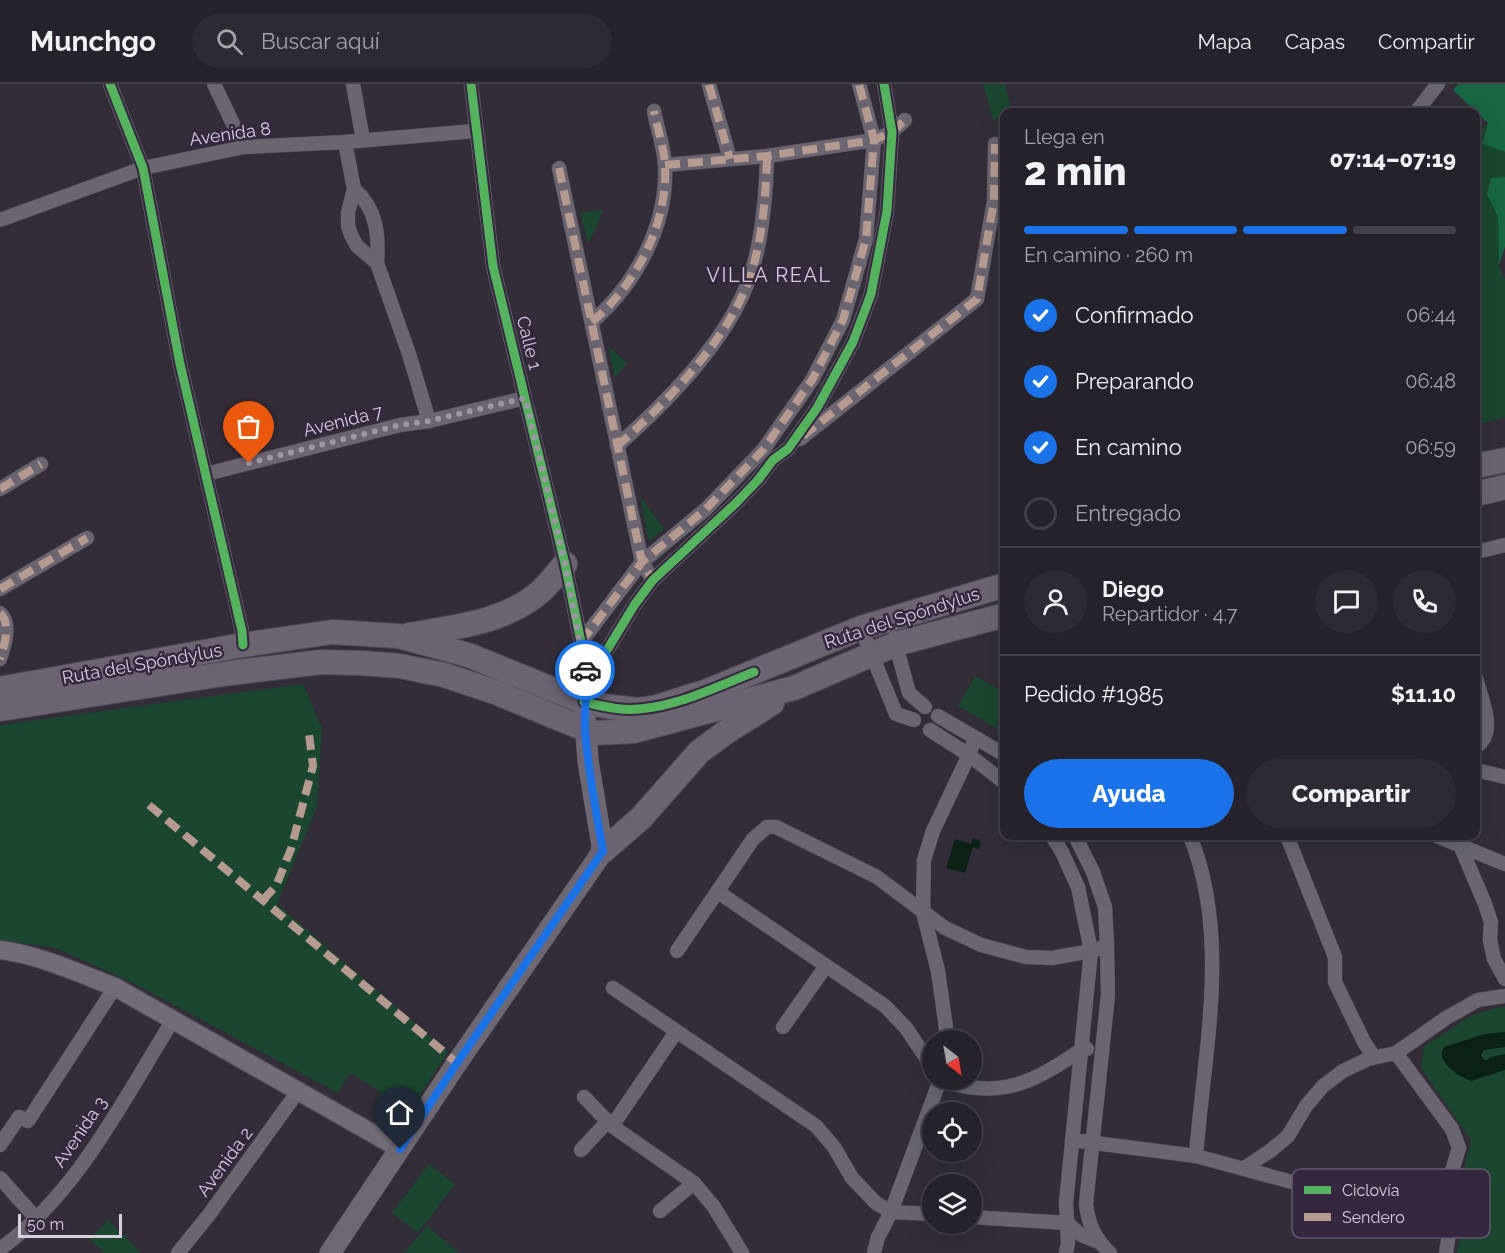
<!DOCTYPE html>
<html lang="es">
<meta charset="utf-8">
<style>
:root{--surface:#26222b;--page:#2e2a33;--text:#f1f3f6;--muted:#a4a4a9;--line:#423f47;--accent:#1a73e8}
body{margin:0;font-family:Raleway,sans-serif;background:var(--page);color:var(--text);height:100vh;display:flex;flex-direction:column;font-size:22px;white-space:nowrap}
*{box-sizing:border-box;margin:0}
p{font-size:20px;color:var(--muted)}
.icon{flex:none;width:33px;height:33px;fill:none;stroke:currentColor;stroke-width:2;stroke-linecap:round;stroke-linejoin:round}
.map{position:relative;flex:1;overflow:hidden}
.panel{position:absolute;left:1000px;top:24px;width:480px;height:732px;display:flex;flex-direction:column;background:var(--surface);border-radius:12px;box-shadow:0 6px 24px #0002,0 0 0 2px var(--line)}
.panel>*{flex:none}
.needle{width:39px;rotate:149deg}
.controls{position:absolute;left:922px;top:946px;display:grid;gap:12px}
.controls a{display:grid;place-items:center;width:60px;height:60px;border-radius:50%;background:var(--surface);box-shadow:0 6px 24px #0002,0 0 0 2px var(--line);font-size:30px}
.scale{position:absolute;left:18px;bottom:15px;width:104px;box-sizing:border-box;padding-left:6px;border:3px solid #d7cfde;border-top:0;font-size:16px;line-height:21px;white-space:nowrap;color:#d7cfde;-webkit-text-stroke:4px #34273f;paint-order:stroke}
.pin{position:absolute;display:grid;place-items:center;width:51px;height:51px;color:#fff;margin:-62px -26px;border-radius:50% 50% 50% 0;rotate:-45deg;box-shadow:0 0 6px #0007}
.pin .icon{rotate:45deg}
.courier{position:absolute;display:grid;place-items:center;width:60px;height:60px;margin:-30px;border:4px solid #1a73e8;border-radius:50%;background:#fff;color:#222;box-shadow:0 2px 8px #0007}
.head em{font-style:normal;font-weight:800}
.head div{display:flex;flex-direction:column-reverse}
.head{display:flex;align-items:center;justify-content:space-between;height:102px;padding:0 24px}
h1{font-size:39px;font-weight:800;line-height:45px}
.bar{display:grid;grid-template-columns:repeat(4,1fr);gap:9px 6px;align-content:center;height:72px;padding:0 24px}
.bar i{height:8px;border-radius:4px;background:var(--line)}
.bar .active{background:var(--accent)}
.bar p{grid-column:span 4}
.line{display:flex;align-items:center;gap:15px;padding:0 24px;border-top:2px solid var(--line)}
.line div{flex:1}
.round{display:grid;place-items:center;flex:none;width:63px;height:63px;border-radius:32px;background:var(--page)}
ol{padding:0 24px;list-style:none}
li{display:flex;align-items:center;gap:18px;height:66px}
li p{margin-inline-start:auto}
li .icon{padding:6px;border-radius:50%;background:var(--accent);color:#fff;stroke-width:4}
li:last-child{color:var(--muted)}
li i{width:33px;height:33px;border:3px solid var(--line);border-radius:50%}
.primary-button{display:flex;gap:12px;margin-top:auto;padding:12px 24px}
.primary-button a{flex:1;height:69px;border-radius:36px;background:var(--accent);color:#fff;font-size:24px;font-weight:800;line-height:69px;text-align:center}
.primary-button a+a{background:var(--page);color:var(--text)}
header{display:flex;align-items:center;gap:36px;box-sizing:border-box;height:84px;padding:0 30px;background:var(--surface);border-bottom:2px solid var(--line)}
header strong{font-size:28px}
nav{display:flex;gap:33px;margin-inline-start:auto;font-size:21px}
.search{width:420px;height:54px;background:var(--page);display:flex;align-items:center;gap:15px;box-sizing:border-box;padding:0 21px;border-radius:33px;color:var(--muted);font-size:22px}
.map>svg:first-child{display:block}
.green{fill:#19472f}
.forest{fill:#186642}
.water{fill:#092015}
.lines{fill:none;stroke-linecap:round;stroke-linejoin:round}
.street-casing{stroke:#504a55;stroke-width:15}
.secondary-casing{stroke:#504a55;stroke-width:20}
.primary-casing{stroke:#504a55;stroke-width:22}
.highway-casing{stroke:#504a55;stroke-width:26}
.street{stroke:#6a6570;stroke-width:14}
.secondary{stroke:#726b78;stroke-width:18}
.primary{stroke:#6e6774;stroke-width:21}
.highway{stroke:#6c6473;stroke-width:24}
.quiet{stroke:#b69a8f;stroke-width:8;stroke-dasharray:15 8;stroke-linecap:butt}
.cycleway-casing{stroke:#34273f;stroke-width:13}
.cycleway{stroke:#56b35d;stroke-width:9}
.done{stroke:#9e96a4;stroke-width:6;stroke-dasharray:0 10.8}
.route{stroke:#1a73e8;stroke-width:8}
.labels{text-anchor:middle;stroke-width:5;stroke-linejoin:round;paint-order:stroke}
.street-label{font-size:18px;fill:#d7cfde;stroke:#34273f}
.neighbourhood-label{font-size:20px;letter-spacing:1.5px;fill:#d7cfde;stroke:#34273f}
.key{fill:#34273f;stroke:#65596f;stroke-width:1.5}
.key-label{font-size:16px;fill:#d7cfde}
</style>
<header>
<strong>Munchgo</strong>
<div class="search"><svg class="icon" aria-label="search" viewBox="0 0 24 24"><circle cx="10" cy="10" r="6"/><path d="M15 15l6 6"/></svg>Buscar aquí</div>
<nav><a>Mapa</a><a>Capas</a><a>Compartir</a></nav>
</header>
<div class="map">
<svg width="1505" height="1169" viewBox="0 0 1505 1169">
<rect width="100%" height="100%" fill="#332d39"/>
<g class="green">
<polygon points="983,0 1005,0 1012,28 1005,28 1005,32 993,36"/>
<polygon points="1488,39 1482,60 1505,68 1505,93 1491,94 1487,110 1498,133 1499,181 1505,196 1505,333 1476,341 1476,52"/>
<polygon points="603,126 596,144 588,159 580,129"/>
<polygon points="608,262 627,279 615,294"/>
<polygon points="640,412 664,445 649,457"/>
<polygon points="975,592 1005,609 1005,649 958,622"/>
<polygon points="303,600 322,644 317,723 277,820 448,968 405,1034 376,1016 381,1008 350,989 338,1009 135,900 56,864 0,856 0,641"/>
<polygon points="1500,923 1505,923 1505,1169 1457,1169 1460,1155 1461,1098 1471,1056 1421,984 1424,962 1473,931"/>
<polygon points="429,1080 455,1100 418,1149 392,1129"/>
<polygon points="108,1136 141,1169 104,1169 90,1155"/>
<polygon points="427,1142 459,1169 404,1169"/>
</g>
<g class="forest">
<polygon points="1458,0 1505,0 1505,68 1482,60 1488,39 1453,6"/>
<polygon points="1505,93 1505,163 1499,181 1498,133 1487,110 1491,94"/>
</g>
<g class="water">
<polygon points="973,754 981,757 979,765 973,763 965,789 946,784 955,755 971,760"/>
<path d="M 1505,948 L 1505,963 L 1484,966 L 1481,971 L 1484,976 L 1487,976 L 1491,973 L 1505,970 L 1505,986 L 1471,997 C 1460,993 1434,977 1444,963 L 1485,950 Z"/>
</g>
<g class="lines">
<defs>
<g id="street">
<polyline points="110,0 143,84 180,280 242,547 243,561"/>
<polyline points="214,0 244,63"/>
<polyline points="353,0 363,56"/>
<polyline points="471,0 493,182 565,480 581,558 587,601"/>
<polyline points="709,1 730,75"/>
<polyline points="1416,28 1438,0"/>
<polyline points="345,58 354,105 348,129 348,142 351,151 357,162 377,179 409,270 429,337"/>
<polyline points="665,81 767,72 874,56 892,48 905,36"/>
<polyline points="559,84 642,478 653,496"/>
<path d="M 354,105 C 377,125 379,151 377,179"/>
<polyline points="0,136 143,84 244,63 345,58 475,47"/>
<path d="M 592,238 C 636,200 668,141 665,81 C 664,63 657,44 654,27"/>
<polyline points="800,355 977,215 994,117 995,60"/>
<path d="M 617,362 C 664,321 723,261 746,203 C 762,165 766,112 767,72"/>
<polyline points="206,390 400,341 429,337 525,314"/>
<polyline points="0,405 41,380"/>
<polyline points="1476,468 1505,461"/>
<polyline points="0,505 87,454"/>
<path d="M 0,529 C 12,540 4,562 0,575"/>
<polyline points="861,544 896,630 914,636"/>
<polyline points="894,554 909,609 925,623"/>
<polyline points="581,558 642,478 706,425 763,366 812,296 843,236 866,155 874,56 859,0"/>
<path d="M 1476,594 C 1481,616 1498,647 1476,663"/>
<polyline points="587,599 635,520 653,496 736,419 758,396 773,376 788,365 817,324 853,258 871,210 887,127 892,48 884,0"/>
<polyline points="938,632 1005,671"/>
<polyline points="930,646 969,671 1005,699"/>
<polyline points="1476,686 1505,693"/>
<polyline points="1052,752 1062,768 1078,803 1091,867 1066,1119 1068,1159 1066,1169"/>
<path d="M 1075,752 L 1093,788 L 1105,823 L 1107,862 L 1108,911 L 1086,1120 C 1089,1142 1094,1153 1110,1169"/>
<path d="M 1190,752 C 1231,853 1204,967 1196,1072"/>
<polyline points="1287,752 1335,873 1335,898 1364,958 1374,973"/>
<polyline points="1437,752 1505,780"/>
<polyline points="1460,761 1485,820 1491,838 1490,856 1494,875 1505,895"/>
<polyline points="718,808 885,922 906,944 933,984"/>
<polyline points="677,867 753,755 767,743 776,743 877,793 945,844 981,861 1026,873 1052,874 1091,867 1107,862"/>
<polyline points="613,904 816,1042 834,1063 852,1094 876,1119 891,1128 933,1130"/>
<polyline points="783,943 826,882"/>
<polyline points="676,948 612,1042 694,1099 714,1123 742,1169"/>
<polyline points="945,957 946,944 938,887 923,828 924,776 933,747 969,671 975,654"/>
<polyline points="1396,969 1452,1045 1459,1064 1450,1094 1449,1117 1451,1137 1446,1169"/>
<path d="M 940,996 C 999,1016 1035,999 1082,965 L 1087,965"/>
<polyline points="584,1013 612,1042"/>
<polyline points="1072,1056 1196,1072 1384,1123 1451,1137"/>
<polyline points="0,1061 19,1033 28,1037 115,903"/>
<polyline points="581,1066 607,1038"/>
<polyline points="1244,1084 1270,1067 1288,1052 1306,1022 1323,1002 1343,987 1368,975 1396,969 1446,934 1478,916 1505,912"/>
<polyline points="0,1094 35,1133"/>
<polyline points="660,1127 694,1099"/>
<polyline points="972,1133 1067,1139 1081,1151 1099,1158"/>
<path d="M 0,1165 C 78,1109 123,1016 173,936"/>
<polyline points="178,1169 208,1132 299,1006"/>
<polyline points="874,1169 878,1153 891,1128 940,996"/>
</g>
<path id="secondary" d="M 0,866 C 40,871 78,889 115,903 L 400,1065"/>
<polyline id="primary" points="330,1169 457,979 603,767 588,677 584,618"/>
<g id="highway">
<polyline points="1476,382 1505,376"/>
<polyline points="1476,410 1505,403"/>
<path d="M 409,551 C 454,543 504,539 540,508 C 549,500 557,489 565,480"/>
<polyline points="0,605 243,561 332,548 398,552 468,571 584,618 611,623 638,626 657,623 705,608 861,544 1005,501"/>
<polyline points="0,625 230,589 321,578 361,579 400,582 444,591 495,608 594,649 634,647 794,604 896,560 1005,531"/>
<polyline points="603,767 641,734 699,668 726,648 772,619"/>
</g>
</defs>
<use href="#street" class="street-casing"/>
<use href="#secondary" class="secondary-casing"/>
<use href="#primary" class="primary-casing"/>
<use href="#highway" class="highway-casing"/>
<use href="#street" class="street"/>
<use href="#secondary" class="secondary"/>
<use href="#primary" class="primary"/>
<use href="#highway" class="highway"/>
<g class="quiet">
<polyline points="709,1 730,75"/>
<polyline points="665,81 767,72 874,56 892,48 905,36"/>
<polyline points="559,84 642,478 653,496"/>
<path d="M 592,238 C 636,200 668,141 665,81 C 664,63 657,44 654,27"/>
<polyline points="803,352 977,215 994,117 995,60"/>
<path d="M 617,362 C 664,321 723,261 746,203 C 762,165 766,112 767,72"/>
<polyline points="0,405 41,380"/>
<polyline points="0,505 87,454"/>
<path d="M 0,529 C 12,540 4,562 0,575"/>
<polyline points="581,558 642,478 706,425 763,366 812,296 843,236 866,155 874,56 859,0"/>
<polyline points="149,721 457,979"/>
<polyline points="263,816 276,802 291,765 313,682 309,650"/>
</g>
<defs>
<g id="cycleway">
<polyline points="110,0 143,84 180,280 242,547 243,561"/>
<path d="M 471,0 L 493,182 L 565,480 L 581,558 L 587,603 L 584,618 C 602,622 621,627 639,625 C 679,622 718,602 754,588"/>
<polyline points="587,599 635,520 653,496 736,419 758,396 773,376 788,365 817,324 853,258 871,210 887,127 892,48 884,0"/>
</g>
</defs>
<use href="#cycleway" class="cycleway-casing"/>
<use href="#cycleway" class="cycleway"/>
</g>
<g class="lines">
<polyline class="done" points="249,379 400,341 429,337 525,314 565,480 585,586"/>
<path class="route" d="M 400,1065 L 457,979 L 603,767 C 596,727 588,687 585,646 C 584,626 588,606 585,586"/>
</g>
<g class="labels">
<g class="street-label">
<text transform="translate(230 50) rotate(-8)" y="6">Avenida 8</text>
<text transform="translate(529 259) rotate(76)" y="6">Calle 1</text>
<text transform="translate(343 337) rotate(-14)" y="6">Avenida 7</text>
<text transform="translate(902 534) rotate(-18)" y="6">Ruta del Spóndylus</text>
<text transform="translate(142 580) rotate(-10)" y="6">Ruta del Spóndylus</text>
<text transform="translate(80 1048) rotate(-56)" y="6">Avenida 3</text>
<text transform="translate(225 1078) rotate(-54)" y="6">Avenida 2</text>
</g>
<g class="neighbourhood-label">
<text x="769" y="198">VILLA REAL</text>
</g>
</g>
<rect x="1292" y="1085" width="198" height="69" rx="9" class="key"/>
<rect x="1304" y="1102" width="27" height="8" fill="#56b35d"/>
<rect x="1304" y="1129" width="27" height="8" fill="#b69a8f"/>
<g class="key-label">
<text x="1342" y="1112">Ciclovía</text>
<text x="1342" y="1139">Sendero</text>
</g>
</svg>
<div class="controls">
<a><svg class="needle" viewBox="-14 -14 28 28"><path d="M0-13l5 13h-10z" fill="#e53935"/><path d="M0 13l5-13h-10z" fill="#a4a4a9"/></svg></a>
<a><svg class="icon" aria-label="locate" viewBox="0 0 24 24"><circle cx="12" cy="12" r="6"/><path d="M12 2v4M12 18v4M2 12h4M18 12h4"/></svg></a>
<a><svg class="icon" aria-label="layers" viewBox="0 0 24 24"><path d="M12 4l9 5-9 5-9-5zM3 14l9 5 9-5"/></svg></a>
</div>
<div class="scale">50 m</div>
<div class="pin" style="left:249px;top:379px;background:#ea580c"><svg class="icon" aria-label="bag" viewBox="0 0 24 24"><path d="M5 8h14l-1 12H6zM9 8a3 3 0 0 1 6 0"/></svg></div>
<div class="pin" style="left:400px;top:1065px;background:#1f2937"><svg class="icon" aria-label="home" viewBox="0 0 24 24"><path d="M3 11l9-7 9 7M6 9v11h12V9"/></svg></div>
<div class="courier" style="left:585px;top:586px"><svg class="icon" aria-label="car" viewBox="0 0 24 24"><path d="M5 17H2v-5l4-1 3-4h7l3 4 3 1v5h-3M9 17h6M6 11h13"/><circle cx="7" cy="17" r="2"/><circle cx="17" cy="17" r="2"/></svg></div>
<section class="panel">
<div class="head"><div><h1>2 min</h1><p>Llega en</p></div><em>07:14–07:19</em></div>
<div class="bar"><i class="active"></i><i class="active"></i><i class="active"></i><i></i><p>En camino · 260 m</p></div>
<ol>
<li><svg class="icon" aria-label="check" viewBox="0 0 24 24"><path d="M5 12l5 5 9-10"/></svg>Confirmado<p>06:44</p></li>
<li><svg class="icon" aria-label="check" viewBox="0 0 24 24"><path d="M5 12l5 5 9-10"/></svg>Preparando<p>06:48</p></li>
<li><svg class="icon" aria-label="check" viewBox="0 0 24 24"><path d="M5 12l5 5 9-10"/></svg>En camino<p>06:59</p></li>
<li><i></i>Entregado</li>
</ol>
<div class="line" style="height:108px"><a class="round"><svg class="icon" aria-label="person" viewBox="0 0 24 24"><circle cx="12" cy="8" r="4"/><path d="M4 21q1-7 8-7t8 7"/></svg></a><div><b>Diego</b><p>Repartidor · 4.7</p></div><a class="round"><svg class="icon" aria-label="chat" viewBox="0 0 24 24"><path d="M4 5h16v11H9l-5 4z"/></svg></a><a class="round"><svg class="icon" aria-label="phone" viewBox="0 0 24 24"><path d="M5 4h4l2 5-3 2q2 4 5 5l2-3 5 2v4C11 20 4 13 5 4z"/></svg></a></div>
<div class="line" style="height:78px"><div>Pedido #1985</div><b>$11.10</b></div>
<div class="primary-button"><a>Ayuda</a><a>Compartir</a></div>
</section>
</div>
